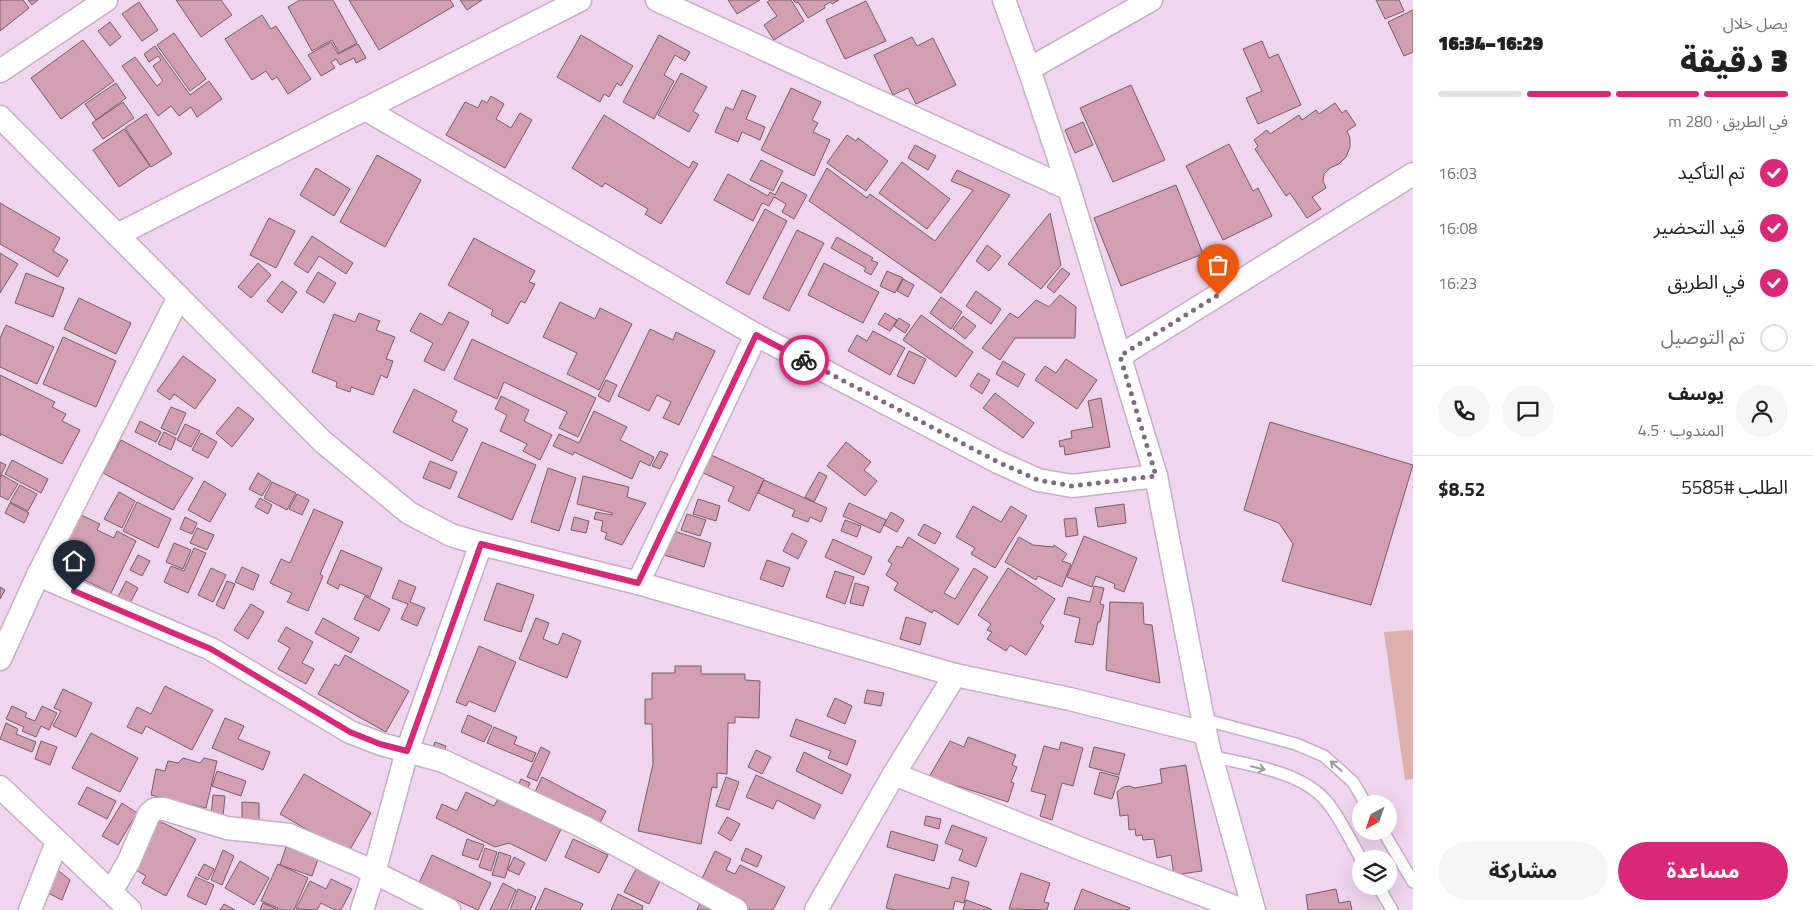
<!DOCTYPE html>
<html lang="ar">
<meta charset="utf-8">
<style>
:root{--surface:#fff;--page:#f6f6f6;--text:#202124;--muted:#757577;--line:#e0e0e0;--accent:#db2777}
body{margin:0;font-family:"Titillium Web","Noto Sans Arabic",sans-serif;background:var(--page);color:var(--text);direction:rtl;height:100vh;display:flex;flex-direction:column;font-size:19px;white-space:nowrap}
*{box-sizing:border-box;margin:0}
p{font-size:16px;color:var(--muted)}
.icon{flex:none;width:28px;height:28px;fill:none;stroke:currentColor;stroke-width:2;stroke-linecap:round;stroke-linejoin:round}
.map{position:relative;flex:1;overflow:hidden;direction:ltr}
.drawer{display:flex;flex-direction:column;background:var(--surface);width:400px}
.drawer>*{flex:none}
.needle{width:32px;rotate:220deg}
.buttons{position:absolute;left:1352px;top:795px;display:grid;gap:10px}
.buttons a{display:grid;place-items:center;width:45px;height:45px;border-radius:50%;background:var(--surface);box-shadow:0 5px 20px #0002;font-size:25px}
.pin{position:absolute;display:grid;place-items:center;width:42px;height:42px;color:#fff;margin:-51px -21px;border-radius:50% 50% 50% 0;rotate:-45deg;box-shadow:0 0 5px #0007}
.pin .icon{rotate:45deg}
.courier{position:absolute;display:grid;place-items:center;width:50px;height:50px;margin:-25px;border:4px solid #db2777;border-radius:50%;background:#fff;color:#222;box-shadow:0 1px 6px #0007}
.head em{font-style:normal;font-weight:800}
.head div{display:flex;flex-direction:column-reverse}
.head{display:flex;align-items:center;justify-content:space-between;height:85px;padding:0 25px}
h1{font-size:32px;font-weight:800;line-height:38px}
.bar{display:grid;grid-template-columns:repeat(4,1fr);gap:8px 5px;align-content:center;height:60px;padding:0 25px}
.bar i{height:6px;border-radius:4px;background:var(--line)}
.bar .on{background:var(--accent)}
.bar p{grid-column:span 4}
.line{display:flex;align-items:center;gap:12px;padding:0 25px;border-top:1px solid var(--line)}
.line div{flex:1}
.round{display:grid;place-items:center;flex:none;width:52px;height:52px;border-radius:26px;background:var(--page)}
ol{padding:0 25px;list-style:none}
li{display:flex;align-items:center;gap:15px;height:55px}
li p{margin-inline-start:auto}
li .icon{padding:5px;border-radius:50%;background:var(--accent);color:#fff;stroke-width:4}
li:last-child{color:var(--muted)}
li i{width:28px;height:28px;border:2px solid var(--line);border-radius:50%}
.action{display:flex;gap:10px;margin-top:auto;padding:10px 25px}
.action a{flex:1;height:58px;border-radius:30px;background:var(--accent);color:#fff;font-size:20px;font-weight:800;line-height:58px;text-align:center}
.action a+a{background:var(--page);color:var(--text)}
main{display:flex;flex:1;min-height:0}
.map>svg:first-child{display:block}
.green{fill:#dcb1ad}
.building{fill:#d19fb1;stroke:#7a5b66}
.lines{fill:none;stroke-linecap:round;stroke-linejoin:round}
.lane-casing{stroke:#c7aec6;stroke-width:14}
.street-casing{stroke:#c7aec6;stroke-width:25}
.lane{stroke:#fff;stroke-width:11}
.street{stroke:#fff;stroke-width:22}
.oneway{stroke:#9f9a9f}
.done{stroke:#7d6d7c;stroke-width:5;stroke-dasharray:0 9}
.route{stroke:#db2777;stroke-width:6}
</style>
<main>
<section class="drawer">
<div class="head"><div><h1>3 دقيقة</h1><p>يصل خلال</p></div><em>16:29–16:34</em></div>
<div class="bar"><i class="on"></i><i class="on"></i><i class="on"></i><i></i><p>في الطريق · 280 m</p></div>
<ol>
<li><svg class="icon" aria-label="check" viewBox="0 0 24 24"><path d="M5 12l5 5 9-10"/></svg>تم التأكيد<p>16:03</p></li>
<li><svg class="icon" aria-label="check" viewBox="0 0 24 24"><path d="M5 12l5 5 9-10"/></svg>قيد التحضير<p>16:08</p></li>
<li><svg class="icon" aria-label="check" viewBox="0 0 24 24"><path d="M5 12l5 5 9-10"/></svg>في الطريق<p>16:23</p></li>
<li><i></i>تم التوصيل</li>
</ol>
<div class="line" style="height:90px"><a class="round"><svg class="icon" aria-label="person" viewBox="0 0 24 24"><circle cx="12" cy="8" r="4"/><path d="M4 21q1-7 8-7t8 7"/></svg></a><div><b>يوسف</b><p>المندوب · 4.5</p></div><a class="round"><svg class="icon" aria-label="chat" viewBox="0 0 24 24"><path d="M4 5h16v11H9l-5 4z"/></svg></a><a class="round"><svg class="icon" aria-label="phone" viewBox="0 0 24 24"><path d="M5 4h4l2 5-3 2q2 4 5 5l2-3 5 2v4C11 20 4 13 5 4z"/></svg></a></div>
<div class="line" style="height:65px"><div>الطلب #5585</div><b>$8.52</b></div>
<div class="action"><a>مساعدة</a><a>مشاركة</a></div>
</section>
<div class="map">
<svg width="1413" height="910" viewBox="0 0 1413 910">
<rect width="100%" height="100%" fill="#efd5ee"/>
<polygon class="green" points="1413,630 1413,779 1405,780 1384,632"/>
<g class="building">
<polygon points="0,0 23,0 29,8 0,31"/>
<polygon points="28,0 38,0 32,5"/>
<polygon points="176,0 221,0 232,15 201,37"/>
<polygon points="300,0 333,0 357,43 339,53 332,40 312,51 288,7"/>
<polygon points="349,0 450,0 454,6 379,50"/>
<polygon points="460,0 482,0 467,10"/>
<polygon points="728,0 760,0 737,14"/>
<polygon points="770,0 791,0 804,21 774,40 764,25 777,16 767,2"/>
<polygon points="793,0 839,0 832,4 830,2 824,6 825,8 808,18 798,2 796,3"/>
<polygon points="1376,0 1399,0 1404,11 1385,19"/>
<polygon points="866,1 886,41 845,59 826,20"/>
<polygon points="139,2 158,30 142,41 122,14"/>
<polygon points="1413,10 1413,52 1404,56 1388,22"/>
<polygon points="262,15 271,29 276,26 311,79 288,94 277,77 272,80 266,71 252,80 225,39"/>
<polygon points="110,22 121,37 110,46 98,31"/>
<polygon points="174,33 206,79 190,91 157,45"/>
<polygon points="581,35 633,66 621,86 617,83 609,97 604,94 600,102 557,77"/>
<polygon points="659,35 690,52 685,61 675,55 664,75 674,81 654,119 623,102"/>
<polygon points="912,37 917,46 933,38 956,85 916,104 908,88 893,95 874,55"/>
<polygon points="83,40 114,81 61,119 31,78"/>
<polygon points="1262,41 1269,58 1278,54 1301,105 1258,124 1246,98 1262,91 1243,49"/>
<polygon points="331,42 338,54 358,44 366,58 356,63 354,58 340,65 336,59 331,62 335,68 321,76 308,55"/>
<polygon points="155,46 190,95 209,81 222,99 197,117 191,107 179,116 171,106 158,116 122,66 135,57 157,86 163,81 153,66 161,60 158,56 149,62 144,54"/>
<polygon points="681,73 707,87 693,111 699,115 689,132 658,115"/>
<polygon points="116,83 126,98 96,120 85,104"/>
<polygon points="1131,85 1165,160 1113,182 1080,108"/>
<polygon points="791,88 821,102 812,120 818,123 813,132 830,140 814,176 761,150"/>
<polygon points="742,90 756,96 746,119 765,127 760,140 742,132 738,142 715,132 726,107 733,110"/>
<polygon points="491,96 504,104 496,119 511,128 520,113 532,120 505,168 446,135 465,102 478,108 482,100 487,103"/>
<polygon points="123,102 134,118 103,139 92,123"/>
<polygon points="1335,103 1342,113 1346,110 1356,125 1347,131 1350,138 1350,147 1346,157 1339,164 1330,168 1324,174 1323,181 1326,188 1312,197 1321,209 1307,218 1290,193 1286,196 1255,149 1258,146 1254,140 1267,130 1270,134 1299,115 1302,120 1316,110 1319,114"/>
<polygon points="146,114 172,154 151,167 125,128"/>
<polygon points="604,115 689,168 693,161 698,164 661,224 645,214 648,209 605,183 602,187 572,168"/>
<polygon points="1083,122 1093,145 1075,153 1065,130"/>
<polygon points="124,129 150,166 119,187 93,150"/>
<polygon points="847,135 856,141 858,138 888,161 866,191 827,163"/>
<polygon points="1229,144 1253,191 1258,188 1272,216 1223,240 1186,166"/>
<polygon points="915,145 936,156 928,170 908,158"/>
<polygon points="377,155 421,180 385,247 340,222"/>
<polygon points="761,160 783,171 773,191 750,180"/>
<polygon points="902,162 950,199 927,229 879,193"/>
<polygon points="316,168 350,189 334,216 300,195"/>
<polygon points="827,168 867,198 870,194 935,241 973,190 951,181 957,170 1010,195 941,293 809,201"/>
<polygon points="728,174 768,196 770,192 775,195 782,182 807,195 794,219 782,212 786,204 774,197 769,206 762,203 753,221 714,200"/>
<polygon points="1176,185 1203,254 1121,286 1094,218"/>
<polygon points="0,203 60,238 53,251 68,260 58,277 0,244"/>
<polygon points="765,209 787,221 749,295 726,283"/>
<polygon points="1050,213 1061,265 1041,289 1008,264"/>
<polygon points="269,218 295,231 276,268 250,255"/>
<polygon points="797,230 824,243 789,311 763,298"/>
<polygon points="312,236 353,263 346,274 319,256 308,273 294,264"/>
<polygon points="837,237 873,258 871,260 878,263 871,275 864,271 866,268 831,248"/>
<polygon points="474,238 535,271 529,282 535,284 525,303 521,301 508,324 491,315 493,310 448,285"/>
<polygon points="987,245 1001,256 989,271 976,261"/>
<polygon points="0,253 18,264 0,293"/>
<polygon points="258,263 271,275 251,298 238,287"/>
<polygon points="824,263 879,292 863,323 808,295"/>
<polygon points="1062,268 1070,274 1054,293 1047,287"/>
<polygon points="887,271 903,278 895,293 880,286"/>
<polygon points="318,272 336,283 324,303 306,292"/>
<polygon points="26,273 64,288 53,317 15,303"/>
<polygon points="903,279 914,285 908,297 897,291"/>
<polygon points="282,281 297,292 282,313 267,301"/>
<polygon points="976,291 1001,309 991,324 966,306"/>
<polygon points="1060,295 1076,307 1075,338 1015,338 1000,360 982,348 1010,313 1018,318 1036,300 1049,307"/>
<polygon points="941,297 962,312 951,329 930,313"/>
<polygon points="79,298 131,323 116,354 64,329"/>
<polygon points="560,302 595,319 600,308 632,324 599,390 567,374 577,353 543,337"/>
<polygon points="449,312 469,322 444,371 424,361 433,343 410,331 420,313 442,325"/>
<polygon points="359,313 380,321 376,330 395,337 386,359 393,361 387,378 381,375 373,395 351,387 350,392 336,387 337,382 312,372 334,314 355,322"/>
<polygon points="885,313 897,320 890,331 878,324"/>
<polygon points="921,315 973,352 956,377 903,340"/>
<polygon points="963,316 976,326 965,339 953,329"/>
<polygon points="899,318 910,325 905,333 894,326"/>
<polygon points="6,325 54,347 37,384 0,367 0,338"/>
<polygon points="650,329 673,340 676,332 715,351 679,425 663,418 671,402 657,395 649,411 618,396"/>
<polygon points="873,331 905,348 890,375 848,351 857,335 867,341"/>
<polygon points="63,337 116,361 96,407 43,384"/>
<polygon points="472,339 596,398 578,437 559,428 567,412 504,382 497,399 454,379"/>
<polygon points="909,351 926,359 914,384 897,376"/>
<polygon points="183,356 216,380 195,409 174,394 170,400 157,391"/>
<polygon points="1066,359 1097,380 1077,409 1035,380 1045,366 1056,373"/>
<polygon points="1003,361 1025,374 1018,387 996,374"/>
<polygon points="978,373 990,380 982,394 970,386"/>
<polygon points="0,375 55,402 52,407 66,414 62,421 80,430 62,464 1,434 0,436"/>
<polygon points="606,380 617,385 609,402 598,396"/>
<polygon points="414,389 457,411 452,421 468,429 452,461 393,432"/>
<polygon points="995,393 1034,423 1023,438 983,408"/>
<polygon points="501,396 529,410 524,421 552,435 540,460 523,451 527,444 500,431 507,415 495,409"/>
<polygon points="1101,398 1110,447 1065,455 1064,446 1060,447 1059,441 1072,438 1071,431 1093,427 1088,401"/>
<polygon points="171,407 186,413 176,435 161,428"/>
<polygon points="238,407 254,419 232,447 216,433"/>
<polygon points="594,411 627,427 620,440 654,457 650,466 640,461 632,479 574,452 573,455 553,446 559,434 579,443"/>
<polygon points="140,421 161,432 156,442 135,432"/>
<polygon points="1270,422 1413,465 1371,605 1282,581 1293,544 1279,523 1244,510"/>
<polygon points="185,424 200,431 191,447 177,440"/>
<polygon points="164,432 176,438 171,450 158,444"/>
<polygon points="201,433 217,442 208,458 192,450"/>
<polygon points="121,440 193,478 173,510 103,473"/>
<polygon points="482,442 536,465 512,520 458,497"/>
<polygon points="846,442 871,462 864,470 877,481 865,496 827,466"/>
<polygon points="660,451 668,454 660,469 652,466"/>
<polygon points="709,454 764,479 749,511 728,501 734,487 701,472"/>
<polygon points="12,460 48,479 41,493 5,474"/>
<polygon points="430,461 457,472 450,489 423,478"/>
<polygon points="0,462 6,465 0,477"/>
<polygon points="548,468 576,478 559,531 531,522"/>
<polygon points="819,472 827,476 814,502 805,497"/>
<polygon points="258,473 271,481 262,496 249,489"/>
<polygon points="2,475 18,484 8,500 0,496 0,478"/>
<polygon points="583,476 629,487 627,497 646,503 622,545 605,539 607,533 601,531 603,521 594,519 596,512 612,515 612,513 577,504"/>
<polygon points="764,480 827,508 821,522 810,517 808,522 792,516 795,510 758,493"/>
<polygon points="204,481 226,494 210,522 188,510"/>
<polygon points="272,482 296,493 287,510 264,498"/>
<polygon points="20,485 37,494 28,511 10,502"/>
<polygon points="119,492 135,501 122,528 104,519"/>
<polygon points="297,494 309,500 302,515 289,509"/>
<polygon points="260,498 272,505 268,514 255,507"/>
<polygon points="698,499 720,506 716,521 693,514"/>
<polygon points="137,502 171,519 158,548 123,531"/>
<polygon points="10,503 29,513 24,523 5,513"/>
<polygon points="849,503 886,520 880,533 843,516"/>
<polygon points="1124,504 1126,523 1098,527 1095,508"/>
<polygon points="973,506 1001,522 1011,506 1027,516 995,568 971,554 975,548 956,537"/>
<polygon points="314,509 343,522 320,574 323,576 308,611 287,602 292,593 270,583 281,559 290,563"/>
<polygon points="891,512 904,520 897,532 884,525"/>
<polygon points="687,514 706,520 700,536 681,530"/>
<polygon points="81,515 100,524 97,530 114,538 117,531 136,541 111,593 56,566"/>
<polygon points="185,517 197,523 192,534 180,529"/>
<polygon points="574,517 589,521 586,533 571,530"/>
<polygon points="1076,518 1078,535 1066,537 1064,519"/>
<polygon points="845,520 861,526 857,537 841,531"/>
<polygon points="924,524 941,533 935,544 918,535"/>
<polygon points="197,528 214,535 207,550 190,543"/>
<polygon points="671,530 711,543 704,567 664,555"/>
<polygon points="792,533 807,541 798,559 783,551"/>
<polygon points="1084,536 1137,558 1124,592 1114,588 1115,584 1096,576 1092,587 1067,577"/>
<polygon points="908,537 959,569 944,593 955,599 974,568 988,577 958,625 934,610 932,613 894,590 898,583 886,575 892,564 888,561 897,546 902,548"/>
<polygon points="1019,537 1033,545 1053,547 1054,545 1067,554 1062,561 1071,564 1062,587 1038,576 1036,580 1005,562"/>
<polygon points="833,539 872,557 864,575 825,557"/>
<polygon points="174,543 191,550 183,569 166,562"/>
<polygon points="194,548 206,553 188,593 164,582 171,566 184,571"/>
<polygon points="341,550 382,568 370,597 340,584 338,589 327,583"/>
<polygon points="138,555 150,561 142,576 130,570"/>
<polygon points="767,560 790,568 783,587 760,579"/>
<polygon points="242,567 259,575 253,590 235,582"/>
<polygon points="211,568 226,575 213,602 198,595"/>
<polygon points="1008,568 1055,599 1040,623 1044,626 1026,655 1010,645 1006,651 987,639 992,632 987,630 991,624 978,615"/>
<polygon points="835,571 854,577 845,604 826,597"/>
<polygon points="399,580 416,587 410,602 425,608 417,626 401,619 408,604 392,598"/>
<polygon points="126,581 138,588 130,603 118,597"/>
<polygon points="227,581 235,584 224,609 216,605"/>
<polygon points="497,583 534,595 521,632 484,620"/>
<polygon points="855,583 869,587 863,606 850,603"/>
<polygon points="1094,586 1104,588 1100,604 1104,605 1100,622 1098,622 1093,645 1075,642 1080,618 1064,614 1068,597 1090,602"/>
<polygon points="0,587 5,590 0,599"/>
<polygon points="365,596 390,609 379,631 354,619"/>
<polygon points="1110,602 1143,603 1144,624 1152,625 1160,683 1106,670"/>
<polygon points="251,604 264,612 248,639 234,630"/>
<polygon points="906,617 926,623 920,645 900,639"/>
<polygon points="323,618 359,638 351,653 315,633"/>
<polygon points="536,618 549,623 543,639 558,645 563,633 581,641 567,678 519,659"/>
<polygon points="286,627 313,642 302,663 314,669 306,684 278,669 290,648 278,641"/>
<polygon points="479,646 516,662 495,712 469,701 466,706 456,702"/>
<polygon points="345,655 409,691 386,732 318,694 335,664 339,666"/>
<polygon points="675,666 701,666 701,674 745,674 745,680 760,681 759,718 735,717 735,723 728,723 727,774 717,773 717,788 712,787 701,844 638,831 653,764 652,724 645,724 645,699 652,699 652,673 675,673"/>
<polygon points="165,686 213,710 192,750 146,726 142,734 127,727 137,707 151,714"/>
<polygon points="63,689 92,703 76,737 53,726 61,711 54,708"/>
<polygon points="867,690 884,693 881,706 864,703"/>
<polygon points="835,698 852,706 845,724 827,716"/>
<polygon points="12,706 27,713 25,717 35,721 42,706 57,713 49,730 41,726 36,737 22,731 24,727 6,719"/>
<polygon points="468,715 492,726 484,742 461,732"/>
<polygon points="225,718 244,726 238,739 270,752 263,770 212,748"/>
<polygon points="796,719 856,741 847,765 828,758 831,751 790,736"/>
<polygon points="6,723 18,729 16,734 36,742 32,752 0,739"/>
<polygon points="494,727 517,737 514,744 536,753 532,762 487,743"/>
<polygon points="91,733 138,758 120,792 72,768"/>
<polygon points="968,737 1016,755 1012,765 1017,767 1011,782 1014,783 1008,802 929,777 950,741 964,747"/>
<polygon points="41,741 57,747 50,765 35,759"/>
<polygon points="435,742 446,746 442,757 431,753"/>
<polygon points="1061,742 1083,748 1073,786 1062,783 1052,820 1040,816 1046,795 1031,791 1044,746 1059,750"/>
<polygon points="541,747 550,752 537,781 527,777"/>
<polygon points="1094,747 1125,754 1119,775 1089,767"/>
<polygon points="756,750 771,757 762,774 748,767"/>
<polygon points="804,752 851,775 842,794 796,771"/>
<polygon points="183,758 200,763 204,758 217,761 206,808 151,795 156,769 165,771 168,761 178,763"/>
<polygon points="1186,765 1202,871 1174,875 1171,855 1157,858 1154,839 1143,840 1142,835 1136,836 1135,829 1129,830 1128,815 1120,816 1117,792 1123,787 1129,786 1135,788 1162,783 1160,769"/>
<polygon points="217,771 246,781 241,796 212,786"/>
<polygon points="1100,772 1119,777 1112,799 1094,794"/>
<polygon points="304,774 371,813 348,853 280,814"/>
<polygon points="756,775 821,805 814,819 777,800 773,809 746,797"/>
<polygon points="542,777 606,811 598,827 534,794"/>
<polygon points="726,777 739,782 729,810 716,806"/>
<polygon points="521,779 530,783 524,796 515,792"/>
<polygon points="87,787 116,801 107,819 78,804"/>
<polygon points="466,792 494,806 498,799 561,829 546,861 509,843 495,847 436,818 442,804 457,811"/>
<polygon points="213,795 225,796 223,817 211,816"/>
<polygon points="242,802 259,803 259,821 242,820"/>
<polygon points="122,803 137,813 118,845 102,836"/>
<polygon points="926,816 941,819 939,829 924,825"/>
<polygon points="727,817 740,824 731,841 718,833"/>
<polygon points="157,820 196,839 166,896 142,883 146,876 132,868"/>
<polygon points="952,825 987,838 976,867 959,860 963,850 945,843"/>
<polygon points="891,831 938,845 934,861 887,847"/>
<polygon points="467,839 484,845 478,860 462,855"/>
<polygon points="573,839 608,855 599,873 565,857"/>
<polygon points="286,847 318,859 312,876 280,865"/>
<polygon points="485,848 497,852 491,871 479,867"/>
<polygon points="746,848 762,856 757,867 741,860"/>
<polygon points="223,850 234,856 222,885 211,880"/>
<polygon points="715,851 731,859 726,870 735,874 740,865 785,887 773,910 751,910 699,885"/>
<polygon points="499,852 511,856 505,878 492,875"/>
<polygon points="432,855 491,883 478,910 419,883"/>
<polygon points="514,857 525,863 519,875 508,870"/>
<polygon points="240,861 269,878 254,905 225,888"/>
<polygon points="204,864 214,869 208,880 198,875"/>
<polygon points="278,864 308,878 294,910 282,910 261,901"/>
<polygon points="55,868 70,880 62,900 44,891"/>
<polygon points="636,869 660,881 649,904 624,892"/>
<polygon points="1021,873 1050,883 1044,902 1049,903 1047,910 1009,909"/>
<polygon points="895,874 949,889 952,877 969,882 964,903 955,901 953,910 894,910 886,908"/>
<polygon points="196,877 214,885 206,905 187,896"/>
<polygon points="331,879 352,889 341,910 335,910 321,903 317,910 296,909 310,881 326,889"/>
<polygon points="503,883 516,890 507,910 490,910"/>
<polygon points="545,888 583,904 580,910 535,910"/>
<polygon points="518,889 536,897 530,910 510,910"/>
<polygon points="1082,889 1130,908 1129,910 1074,910"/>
<polygon points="1336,889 1339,903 1350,901 1352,910 1308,910 1306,895"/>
<polygon points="618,894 643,906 642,910 611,910"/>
<polygon points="966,900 991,909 991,910 963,910"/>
<polygon points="263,903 278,910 260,910"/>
<polygon points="700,903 713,910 697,910"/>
<polygon points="224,904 235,910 220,910"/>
</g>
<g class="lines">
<defs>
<g id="lane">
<polyline points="1202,719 1296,744 1324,756 1353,782 1366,804"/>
<path d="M 1210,756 C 1248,765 1302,771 1327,802 C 1340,818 1351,841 1361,859"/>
<polyline points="1383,831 1413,882"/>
<polyline points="1378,886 1392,910"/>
</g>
<g id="street">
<polyline points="657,0 1069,189"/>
<polyline points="1004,0 1029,69 1069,189 1156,476 1208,745 1254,910"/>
<polyline points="1029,69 1151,0"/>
<polyline points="0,71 106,0"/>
<polyline points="365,109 756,335 998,462 1038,480 1072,486 1156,476"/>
<polyline points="0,117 323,442 409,513 451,535 481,544 638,583 955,675 1070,699 1205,733"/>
<polyline points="117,235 580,0"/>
<polyline points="1120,356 1413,174"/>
<polyline points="38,575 211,649 350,732 381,744 443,761 584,827 736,910"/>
<polyline points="638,583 756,335"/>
<polyline points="0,659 38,575 179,297"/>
<polyline points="894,774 1084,850 1243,910"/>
<polyline points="0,787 130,910"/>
<polyline points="111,892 129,861 149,814 155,809 164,809 227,828 289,835 359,865 449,910"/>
<polyline points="30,910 57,842"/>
<polyline points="362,910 374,873 407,751 481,544"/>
<polyline points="816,910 894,774 955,675"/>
</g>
</defs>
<use href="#lane" class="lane-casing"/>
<use href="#street" class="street-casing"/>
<use href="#lane" class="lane"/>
<use href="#street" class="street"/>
</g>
<defs><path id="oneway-shaft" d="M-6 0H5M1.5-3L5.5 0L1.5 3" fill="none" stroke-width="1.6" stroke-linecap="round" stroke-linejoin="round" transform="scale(1.25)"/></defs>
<g class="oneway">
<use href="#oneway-shaft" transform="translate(1336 766) rotate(-139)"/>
<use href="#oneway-shaft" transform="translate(1258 768) rotate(14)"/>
</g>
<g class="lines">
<polyline class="done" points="804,360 998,462 1038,480 1072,486 1156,476 1120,356 1218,295"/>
<polyline class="route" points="74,591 211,649 350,732 380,744 407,751 481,544 638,583 756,335 804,360"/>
</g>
</svg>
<div class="buttons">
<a><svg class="needle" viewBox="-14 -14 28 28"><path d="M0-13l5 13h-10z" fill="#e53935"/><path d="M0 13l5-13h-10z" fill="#757577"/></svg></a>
<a><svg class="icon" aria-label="layers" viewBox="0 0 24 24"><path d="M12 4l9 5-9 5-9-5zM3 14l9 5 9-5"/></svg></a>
</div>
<div class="pin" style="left:1218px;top:295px;background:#ea580c"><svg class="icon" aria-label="bag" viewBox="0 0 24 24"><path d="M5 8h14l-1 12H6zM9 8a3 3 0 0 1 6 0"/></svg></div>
<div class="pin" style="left:74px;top:591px;background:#1f2937"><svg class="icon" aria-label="home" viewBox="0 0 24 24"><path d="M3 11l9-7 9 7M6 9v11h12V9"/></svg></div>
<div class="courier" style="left:804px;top:360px"><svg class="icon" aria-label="bike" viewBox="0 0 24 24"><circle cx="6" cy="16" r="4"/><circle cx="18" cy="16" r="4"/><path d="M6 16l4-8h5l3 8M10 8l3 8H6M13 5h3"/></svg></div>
</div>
</main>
